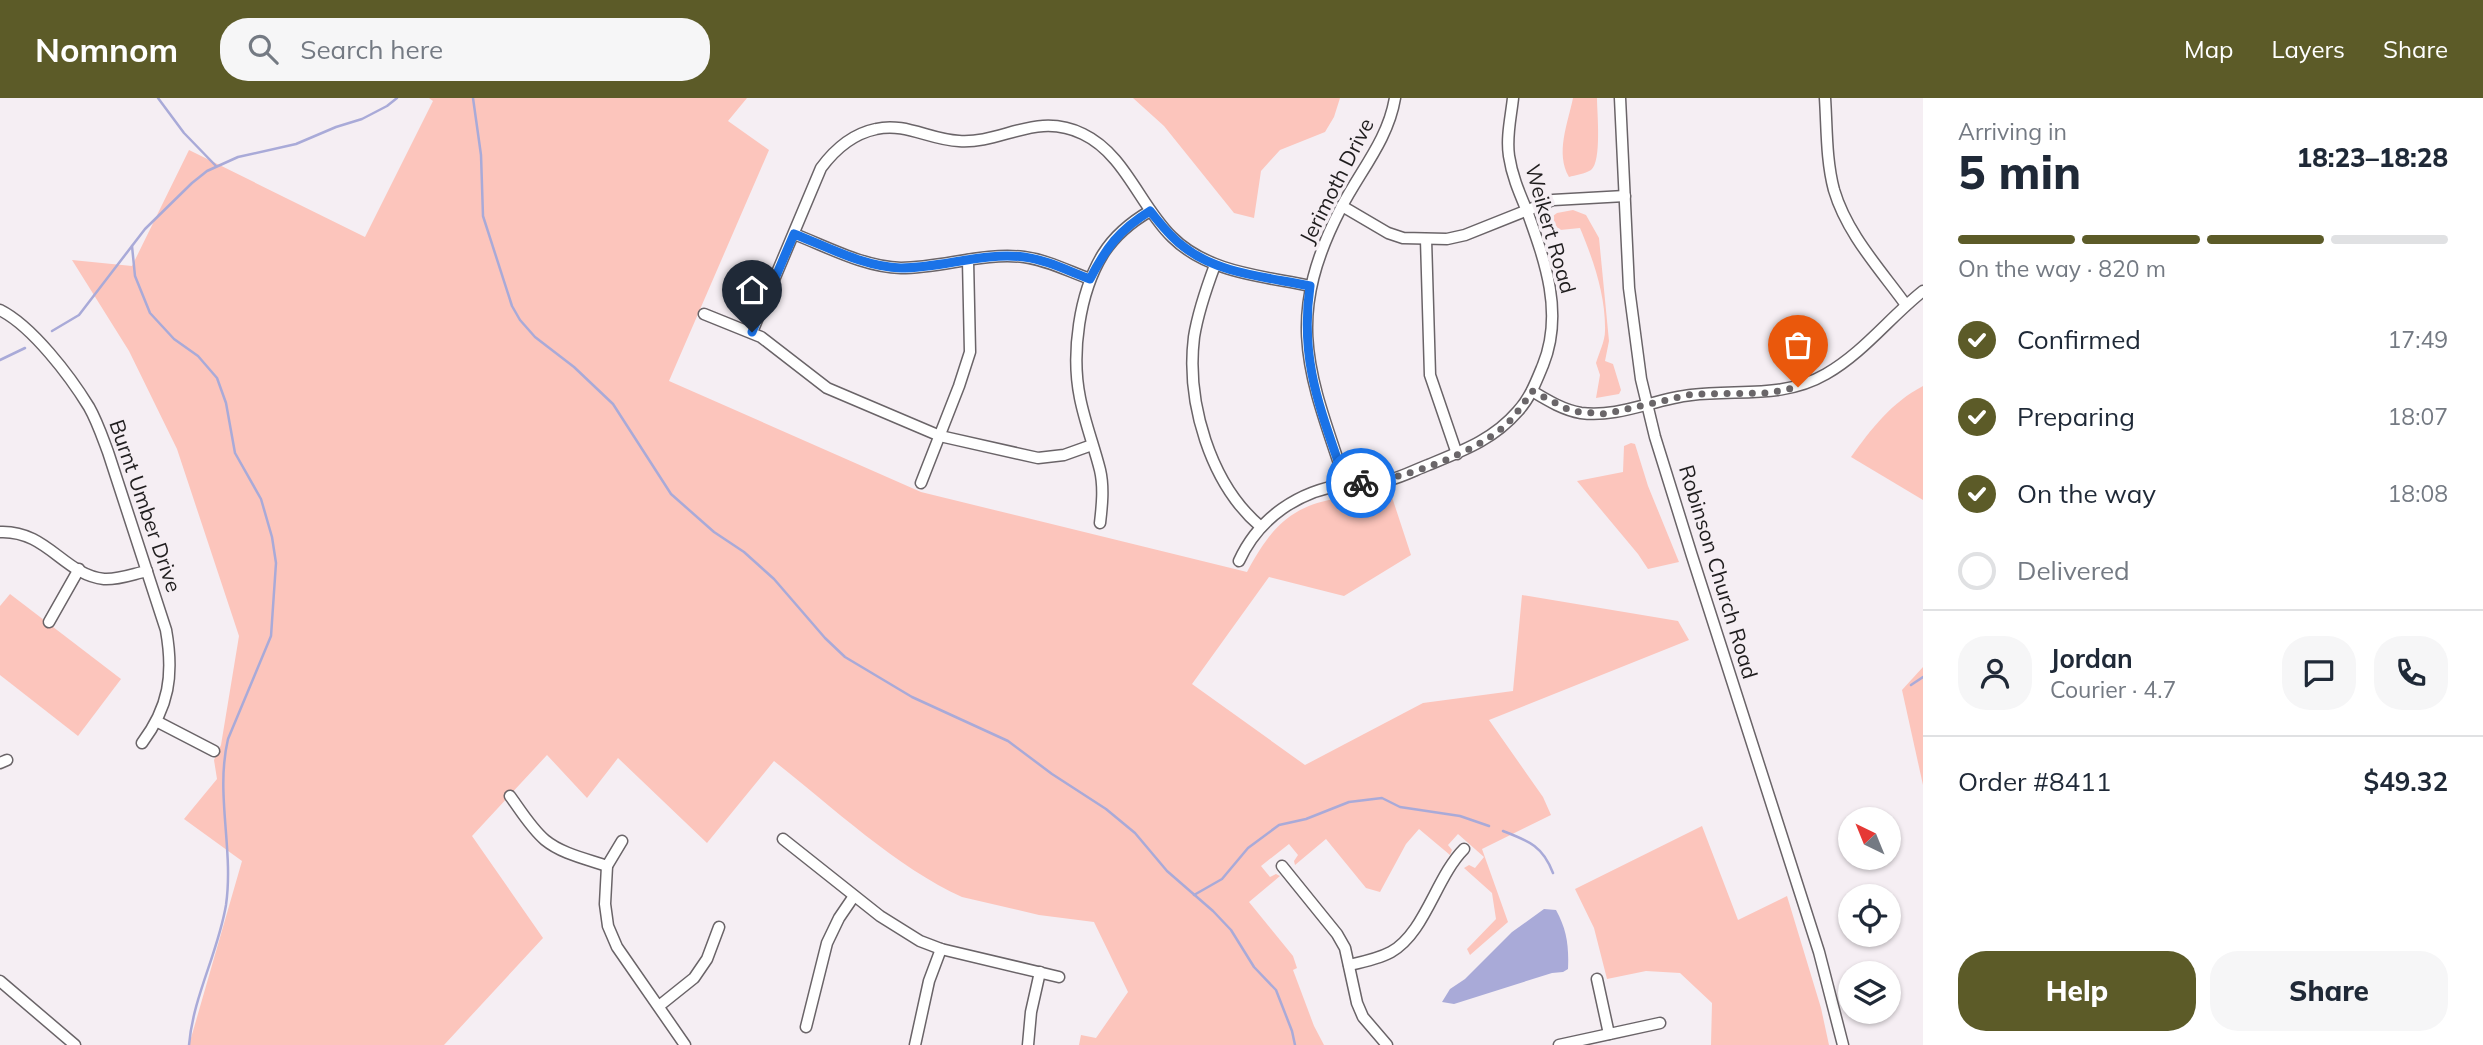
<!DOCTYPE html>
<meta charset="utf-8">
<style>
:root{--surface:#fff;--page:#f6f6f7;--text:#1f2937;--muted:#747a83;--line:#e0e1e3;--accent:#5c5b28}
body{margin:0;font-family:Mulish,sans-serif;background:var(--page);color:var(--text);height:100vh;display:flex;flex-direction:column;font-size:26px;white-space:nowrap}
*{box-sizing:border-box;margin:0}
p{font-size:23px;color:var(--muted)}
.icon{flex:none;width:38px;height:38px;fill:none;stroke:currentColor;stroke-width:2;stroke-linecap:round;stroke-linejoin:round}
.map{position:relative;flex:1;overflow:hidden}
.drawer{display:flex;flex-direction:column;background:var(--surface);width:560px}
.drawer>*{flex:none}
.needle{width:46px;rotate:317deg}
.tools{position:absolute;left:1838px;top:709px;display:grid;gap:14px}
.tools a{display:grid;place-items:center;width:63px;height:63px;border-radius:50%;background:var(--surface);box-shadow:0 2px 5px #0004;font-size:35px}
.pin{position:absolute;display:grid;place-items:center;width:60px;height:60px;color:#fff;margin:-72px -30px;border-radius:50% 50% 50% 0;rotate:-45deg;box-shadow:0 0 7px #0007}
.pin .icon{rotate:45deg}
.courier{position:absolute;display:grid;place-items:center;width:70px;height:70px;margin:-35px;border:5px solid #1a73e8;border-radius:50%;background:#fff;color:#222;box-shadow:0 2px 9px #0007}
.overview em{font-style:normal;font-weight:800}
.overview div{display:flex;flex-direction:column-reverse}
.overview{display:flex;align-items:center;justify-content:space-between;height:119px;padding:0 35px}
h1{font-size:46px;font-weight:800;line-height:52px}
.bar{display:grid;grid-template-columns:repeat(4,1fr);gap:10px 7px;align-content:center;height:84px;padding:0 35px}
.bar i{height:9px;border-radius:5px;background:var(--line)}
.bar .selected{background:var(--accent)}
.bar p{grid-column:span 4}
.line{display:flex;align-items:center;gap:18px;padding:0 35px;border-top:2px solid var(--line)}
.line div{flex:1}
.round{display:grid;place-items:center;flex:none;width:74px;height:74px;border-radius:28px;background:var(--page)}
ol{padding:0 35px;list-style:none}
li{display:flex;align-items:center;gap:21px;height:77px}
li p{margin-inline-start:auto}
li .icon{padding:7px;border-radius:50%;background:var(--accent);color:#fff;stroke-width:4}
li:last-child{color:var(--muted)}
li i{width:38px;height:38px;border:4px solid var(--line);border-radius:50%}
.action{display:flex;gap:14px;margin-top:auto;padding:14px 35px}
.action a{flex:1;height:80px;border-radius:28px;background:var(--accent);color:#fff;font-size:28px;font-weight:800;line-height:80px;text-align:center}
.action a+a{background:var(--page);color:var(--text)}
header{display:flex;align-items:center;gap:42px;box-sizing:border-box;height:98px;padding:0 35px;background:var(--accent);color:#fff}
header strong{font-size:33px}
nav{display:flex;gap:38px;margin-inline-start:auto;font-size:24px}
.search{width:490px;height:63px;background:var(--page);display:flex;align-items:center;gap:18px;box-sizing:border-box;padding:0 24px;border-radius:28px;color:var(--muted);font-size:26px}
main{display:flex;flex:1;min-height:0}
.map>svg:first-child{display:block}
.green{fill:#fcc5bc}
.water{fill:#a9aad8}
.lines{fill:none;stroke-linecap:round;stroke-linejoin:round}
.stream{stroke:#a9aad8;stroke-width:2.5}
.minor-casing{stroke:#6a6468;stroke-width:13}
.minor{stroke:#fff;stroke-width:10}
.done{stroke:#6a6669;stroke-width:7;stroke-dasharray:0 12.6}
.route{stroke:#1a73e8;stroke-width:9}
.labels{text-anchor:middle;stroke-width:7;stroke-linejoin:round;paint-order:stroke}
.street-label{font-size:21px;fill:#1f1d1e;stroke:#f5eef3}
</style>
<header>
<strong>Nomnom</strong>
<div class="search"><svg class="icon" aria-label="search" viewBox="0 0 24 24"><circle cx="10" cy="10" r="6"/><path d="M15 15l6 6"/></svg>Search here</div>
<nav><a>Map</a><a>Layers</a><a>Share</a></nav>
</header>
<main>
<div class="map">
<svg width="1923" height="947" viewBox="0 0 1923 947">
<rect width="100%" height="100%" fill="#f5eef3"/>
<g class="green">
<path d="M 429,0 L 747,0 L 728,23 L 769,52 L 669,283 L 921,394 L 1247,474 C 1285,401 1315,403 1390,393 L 1411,457 L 1344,498 L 1269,479 L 1192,586 L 1305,667 L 1423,605 L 1513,593 L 1522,497 L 1678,523 L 1689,542 L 1489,622 L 1543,699 L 1551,717 L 1482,751 L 1508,824 L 1470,857 L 1467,851 L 1496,821 L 1492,795 L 1464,770 L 1469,767 L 1475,770 L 1484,759 L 1458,736 L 1448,747 L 1452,752 L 1450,757 L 1419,731 L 1406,746 L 1380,794 L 1366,790 L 1326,741 L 1295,767 L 1294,763 L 1298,757 L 1289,746 L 1261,768 L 1270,779 L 1276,776 L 1280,778 L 1249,804 L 1293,858 L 1297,870 L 1293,872 L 1314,928 L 1324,947 L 1079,947 L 1081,937 L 1096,940 L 1128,894 L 1094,824 L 1039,817 L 962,799 C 897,770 830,707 774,663 L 707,745 L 618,660 L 587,700 L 547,657 L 472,738 L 543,840 L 444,947 L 189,947 L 242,763 L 184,721 L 217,681 L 214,662 L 221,647 L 239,538 L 177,351 L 129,253 L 72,162 L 132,168 L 189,52 L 365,139 L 433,3 Z"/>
<polygon points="1133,0 1340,0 1334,19 1325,34 1280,52 1261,73 1254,120 1234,115 1164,28"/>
<path d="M 1573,0 L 1597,0 C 1597,14 1602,64 1591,72 C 1585,76 1575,77 1569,79 C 1555,55 1568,25 1573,0 Z"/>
<path d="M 1573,112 L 1586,117 L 1599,140 L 1609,243 L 1605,263 L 1613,266 L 1621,292 L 1619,296 L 1596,300 L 1600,277 L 1596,265 C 1599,255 1605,243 1605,233 C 1606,198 1593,161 1580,130 L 1560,132 L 1553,125 L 1553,118 L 1557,115 Z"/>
<path d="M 1923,288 L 1923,402 L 1851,359 C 1871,331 1892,304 1923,288 Z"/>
<polygon points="1631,345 1635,346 1648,388 1679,464 1648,471 1638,456 1577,383 1623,374 1624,348"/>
<polygon points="10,496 121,581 78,638 0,577 0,508"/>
<polygon points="1923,569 1923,687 1902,592"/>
<polygon points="1702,728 1738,822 1787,798 1821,910 1829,947 1711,947 1712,905 1680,875 1646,873 1607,881 1594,830 1575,791"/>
</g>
<path class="water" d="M 1544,811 L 1556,812 C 1567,832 1569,848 1568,871 L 1563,874 L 1552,875 L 1454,906 L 1442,904 L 1450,891 L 1465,881 L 1512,834 Z"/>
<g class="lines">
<g class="stream">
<polyline points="158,0 184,35 216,68"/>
<polyline points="473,0 481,57 483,118 512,208 520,222 535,239 574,269 613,306 671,396 714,434 744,454 774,481 825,540 845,559 912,599 1008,643 1052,676 1106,711 1135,735 1167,773 1213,813 1231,832 1254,869 1276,892 1292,933 1295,947"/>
<path d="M 132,148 L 135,178 L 150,215 L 174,241 L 198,258 L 217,280 L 226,305 L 235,355 L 261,401 L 272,439 L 276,465 L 271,538 L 228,641 C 215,696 234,751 226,807 C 218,855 193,899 189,947"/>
<polyline points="52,233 79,217 145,131 192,85 207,73 238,59 296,46 336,29 362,21 387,8 397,0"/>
<polyline points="0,262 25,250"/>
<polyline points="1911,587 1923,579"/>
<path d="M 1503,733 C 1529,743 1543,748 1553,775"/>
<polyline points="1194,797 1222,781 1248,750 1279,727 1306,721 1349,704 1382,700 1400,709 1460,718 1489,728"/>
</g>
<defs>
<g id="minor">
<polyline points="1620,0 1629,190 1641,281 1655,339 1692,458 1819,854 1843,947"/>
<path d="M 1825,0 C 1827,30 1826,62 1834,92 C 1847,136 1880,171 1906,207"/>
<polyline points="1342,108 1388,135 1403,140 1447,141 1465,137 1553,102 1625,98"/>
<path d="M 794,136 C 828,149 864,169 901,170 C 942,170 983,154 1024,159 C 1047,162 1068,173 1090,181"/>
<polyline points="1426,141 1430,277 1457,356"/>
<path d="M 1215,167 C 1206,191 1198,214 1194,239 C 1186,304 1210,386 1261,429"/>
<path d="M 0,212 C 32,228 70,278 89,309 C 97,323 102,338 108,354 L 166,532 C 174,577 169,609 142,645"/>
<polyline points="704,216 761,239 827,290 940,338 1038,360 1064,357 1092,347"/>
<path d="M 752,234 L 821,70 C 835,51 852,36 876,31 C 905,24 930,42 959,43 C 1002,46 1036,13 1083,36 C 1125,56 1140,108 1172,139 C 1208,175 1264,178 1310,188"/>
<path d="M 1532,293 C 1547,302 1563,312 1581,315 C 1619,320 1654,301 1691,297 C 1738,291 1783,301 1826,276 C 1863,255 1890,219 1923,193"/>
<polyline points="921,385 959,288 970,254 968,162"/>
<path d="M 1346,386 C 1309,275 1283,222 1341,110 C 1360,73 1388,42 1395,0"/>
<path d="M 1100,425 C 1102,408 1104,389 1100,372 C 1094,348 1085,325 1080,300 C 1071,256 1079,195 1103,156 C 1115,137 1131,124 1150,113"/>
<path d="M 0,434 C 47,432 64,477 104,481 C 118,482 133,476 147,473"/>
<path d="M 1239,463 C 1259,419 1299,393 1346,386 C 1360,384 1375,385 1389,382 C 1402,379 1415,372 1428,367 C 1462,353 1493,342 1518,313 C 1530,300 1536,284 1543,267 C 1564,215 1545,163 1527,113 C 1519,94 1512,78 1509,58 C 1506,39 1511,19 1513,0"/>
<polyline points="49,524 79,471"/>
<polyline points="158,624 214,653"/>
<polyline points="0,665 7,662"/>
<path d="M 510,698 C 521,713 531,730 545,742 C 562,756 587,761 607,768"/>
<polyline points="783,741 880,818 920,843 941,851 1059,879"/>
<polyline points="622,743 607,768 605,806 608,828 617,849 685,947"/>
<polyline points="1282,768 1337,836 1345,850 1357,905 1363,919 1387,947"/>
<path d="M 1349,867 C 1363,864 1378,861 1391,854 C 1425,835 1436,779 1464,751"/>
<polyline points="1597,881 1609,936"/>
<polyline points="0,883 75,947"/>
<polyline points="659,908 694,880 707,861 719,829"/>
<polyline points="806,929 827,845 839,820 854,798"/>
<polyline points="915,947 929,883 941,851"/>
<polyline points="1028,947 1031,914 1040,874"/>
<polyline points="1559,947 1660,925"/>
</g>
</defs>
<use href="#minor" class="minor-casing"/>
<use href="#minor" class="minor"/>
</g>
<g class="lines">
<path class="done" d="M 1361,385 C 1404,381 1473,356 1506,327 C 1516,317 1524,305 1532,293 L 1571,313 L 1605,316 L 1693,296 L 1768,295 L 1798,289"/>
<path class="route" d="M 752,234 L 794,136 C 828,149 864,169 901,170 C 942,170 983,154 1024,159 C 1047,162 1068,173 1090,181 C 1106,150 1119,132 1150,113 C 1160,125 1170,139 1184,149 C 1218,176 1268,179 1310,188 C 1299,266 1322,314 1346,387 L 1361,385"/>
</g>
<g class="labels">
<g class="street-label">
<text transform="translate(1337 83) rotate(-63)" y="7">Jerimoth Drive</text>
<text transform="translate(1550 131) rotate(74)" y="7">Weikert Road</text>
<text transform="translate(145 408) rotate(71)" y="7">Burnt Umber Drive</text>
<text transform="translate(1718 474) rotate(73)" y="7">Robinson Church Road</text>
</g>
</g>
</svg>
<div class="tools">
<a><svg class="needle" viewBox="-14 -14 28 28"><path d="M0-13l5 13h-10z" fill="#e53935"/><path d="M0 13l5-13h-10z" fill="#747a83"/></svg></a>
<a><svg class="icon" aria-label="locate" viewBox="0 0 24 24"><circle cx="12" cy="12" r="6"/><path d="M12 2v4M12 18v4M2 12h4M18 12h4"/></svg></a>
<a><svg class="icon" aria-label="layers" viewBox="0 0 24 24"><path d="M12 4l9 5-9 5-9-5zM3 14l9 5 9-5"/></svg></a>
</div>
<div class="pin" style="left:1798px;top:289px;background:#ea580c"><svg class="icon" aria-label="bag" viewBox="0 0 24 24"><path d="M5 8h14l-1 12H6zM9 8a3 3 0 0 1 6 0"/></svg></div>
<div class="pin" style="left:752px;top:234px;background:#1f2937"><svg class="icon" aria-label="home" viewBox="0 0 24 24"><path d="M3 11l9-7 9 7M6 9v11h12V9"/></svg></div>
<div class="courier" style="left:1361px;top:385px"><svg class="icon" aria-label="bike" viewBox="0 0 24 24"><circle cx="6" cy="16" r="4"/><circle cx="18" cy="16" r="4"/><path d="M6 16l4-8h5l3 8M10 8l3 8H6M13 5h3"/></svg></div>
</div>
<section class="drawer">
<div class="overview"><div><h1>5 min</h1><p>Arriving in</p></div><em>18:23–18:28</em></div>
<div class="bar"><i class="selected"></i><i class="selected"></i><i class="selected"></i><i></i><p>On the way · 820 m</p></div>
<ol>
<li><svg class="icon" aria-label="check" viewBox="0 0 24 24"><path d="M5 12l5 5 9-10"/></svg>Confirmed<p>17:49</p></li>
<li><svg class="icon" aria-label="check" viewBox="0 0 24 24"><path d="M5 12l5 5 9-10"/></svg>Preparing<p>18:07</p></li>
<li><svg class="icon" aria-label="check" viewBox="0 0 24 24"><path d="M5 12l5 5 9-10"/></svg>On the way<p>18:08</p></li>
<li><i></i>Delivered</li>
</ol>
<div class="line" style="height:126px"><a class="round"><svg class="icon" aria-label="person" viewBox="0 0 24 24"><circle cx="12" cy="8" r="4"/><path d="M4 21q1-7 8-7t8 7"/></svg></a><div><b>Jordan</b><p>Courier · 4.7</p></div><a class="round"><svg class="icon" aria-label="chat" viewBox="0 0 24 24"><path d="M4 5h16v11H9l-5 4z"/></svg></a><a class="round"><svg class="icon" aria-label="phone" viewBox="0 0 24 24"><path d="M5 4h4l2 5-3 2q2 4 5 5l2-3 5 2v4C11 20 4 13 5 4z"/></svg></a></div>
<div class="line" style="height:91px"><div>Order #8411</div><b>$49.32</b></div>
<div class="action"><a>Help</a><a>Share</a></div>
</section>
</main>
